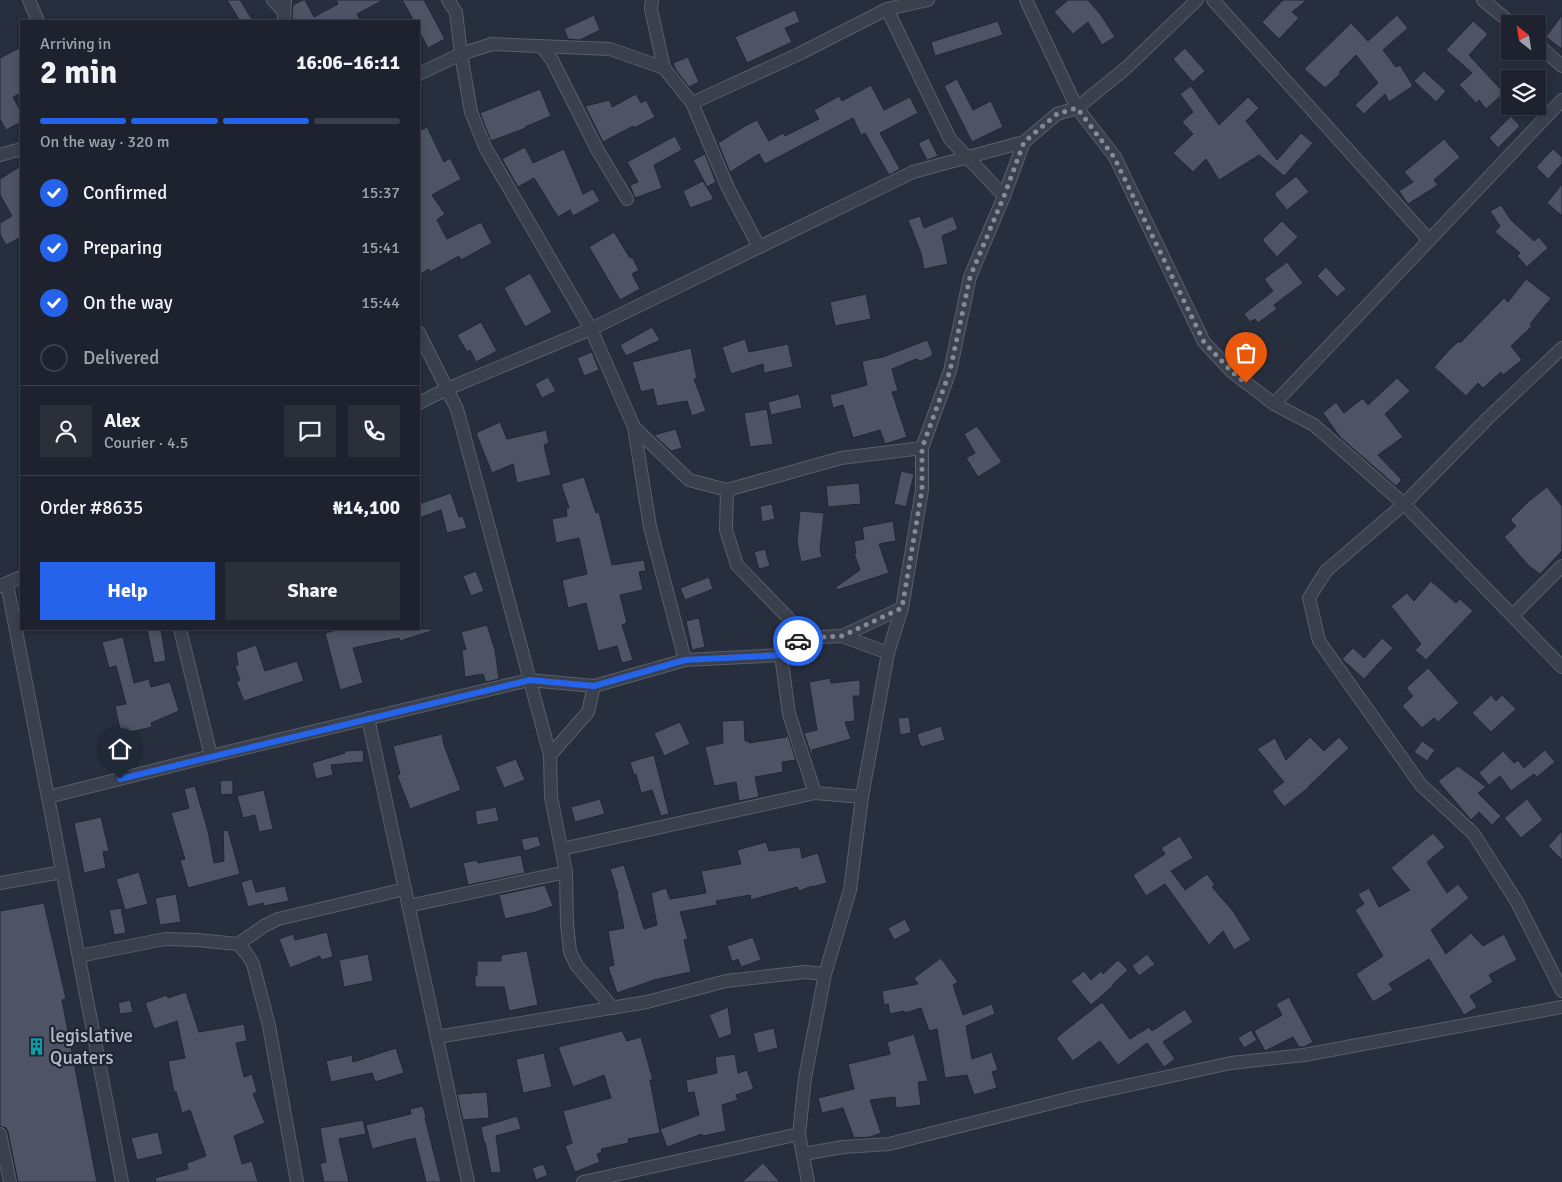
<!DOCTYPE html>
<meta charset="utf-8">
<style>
:root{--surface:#1d222e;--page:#2a2f3a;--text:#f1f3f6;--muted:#a0a4aa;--line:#3b3f4a;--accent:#2563eb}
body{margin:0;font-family:Signika,sans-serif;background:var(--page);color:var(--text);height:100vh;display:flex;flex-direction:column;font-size:19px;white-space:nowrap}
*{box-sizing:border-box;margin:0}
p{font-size:16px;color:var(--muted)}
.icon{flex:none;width:28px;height:28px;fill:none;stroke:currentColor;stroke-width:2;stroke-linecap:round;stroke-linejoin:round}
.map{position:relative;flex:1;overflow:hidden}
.details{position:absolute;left:20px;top:20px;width:400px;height:610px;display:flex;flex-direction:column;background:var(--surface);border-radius:0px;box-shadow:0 2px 8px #0003,0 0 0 1px var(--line)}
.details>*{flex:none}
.needle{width:32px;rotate:330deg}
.fabs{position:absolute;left:1501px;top:15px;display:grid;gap:10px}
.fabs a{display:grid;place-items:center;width:45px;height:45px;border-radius:0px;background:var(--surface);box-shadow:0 2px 8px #0003,0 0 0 1px var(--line);font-size:25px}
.pin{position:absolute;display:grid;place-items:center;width:42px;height:42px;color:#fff;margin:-51px -21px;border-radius:50% 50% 50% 0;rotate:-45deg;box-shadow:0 0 5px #0007}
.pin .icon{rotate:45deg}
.courier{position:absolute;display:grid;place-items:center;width:50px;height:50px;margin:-25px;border:4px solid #2563eb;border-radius:50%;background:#fff;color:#222;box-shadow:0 1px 6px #0007}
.overview em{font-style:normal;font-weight:800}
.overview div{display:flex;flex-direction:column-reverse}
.overview{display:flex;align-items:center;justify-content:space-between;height:85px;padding:0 20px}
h1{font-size:32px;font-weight:800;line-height:38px}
.bar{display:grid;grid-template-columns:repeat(4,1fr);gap:8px 5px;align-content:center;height:60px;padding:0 20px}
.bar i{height:6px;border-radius:4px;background:var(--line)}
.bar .selected{background:var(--accent)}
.bar p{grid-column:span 4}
.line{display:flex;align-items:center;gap:12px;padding:0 20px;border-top:1px solid var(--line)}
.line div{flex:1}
.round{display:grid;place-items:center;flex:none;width:52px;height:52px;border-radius:0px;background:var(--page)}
ol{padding:0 20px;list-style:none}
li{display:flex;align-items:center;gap:15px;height:55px}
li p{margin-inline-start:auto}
li .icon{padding:5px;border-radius:50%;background:var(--accent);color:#fff;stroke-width:4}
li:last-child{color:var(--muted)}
li i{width:28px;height:28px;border:2px solid var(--line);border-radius:50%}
.button{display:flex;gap:10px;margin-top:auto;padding:10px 20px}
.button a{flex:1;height:58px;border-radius:0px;background:var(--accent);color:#fff;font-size:20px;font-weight:800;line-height:58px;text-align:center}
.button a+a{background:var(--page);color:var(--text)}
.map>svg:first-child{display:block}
.building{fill:#4e5466;stroke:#222735}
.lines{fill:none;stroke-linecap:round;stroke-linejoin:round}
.street-casing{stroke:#595e6b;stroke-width:14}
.street{stroke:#3b404d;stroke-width:12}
.done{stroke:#858a97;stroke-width:5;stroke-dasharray:0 9}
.route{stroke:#2563eb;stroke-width:6}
.labels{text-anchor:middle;stroke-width:4.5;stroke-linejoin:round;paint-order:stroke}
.poi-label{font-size:19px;fill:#b7bbc8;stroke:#202533;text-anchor:start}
</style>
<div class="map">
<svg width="1562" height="1182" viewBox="0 0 1562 1182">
<rect width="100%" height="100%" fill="#272e3d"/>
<g class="building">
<polygon points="227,0 240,0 253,21 240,21"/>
<polygon points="303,0 305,0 314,17 338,4 336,0 383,0 357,14 361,21 294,21 292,18 293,5"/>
<polygon points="402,0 424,0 445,39 428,48 419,31 419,21 414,21"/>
<polygon points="1068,0 1088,0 1101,15 1115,37 1102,45 1088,22 1073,34 1054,12"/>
<polygon points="1283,0 1307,0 1292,12 1299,18 1279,39 1262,22"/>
<polygon points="795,10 800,22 785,28 792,42 747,63 735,37"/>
<polygon points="594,15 600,30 580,40 568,39 564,29"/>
<polygon points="1397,15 1408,28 1383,50 1396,67 1400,65 1413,86 1389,102 1385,94 1364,114 1355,105 1378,83 1356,55 1339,72 1341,73 1325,88 1304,69 1351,23 1368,41"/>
<polygon points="1562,15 1562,49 1546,37"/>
<polygon points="998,21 1003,35 935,56 931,42"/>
<polygon points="1473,21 1488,34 1469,55 1504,93 1486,109 1479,100 1476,103 1459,85 1472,73 1446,50"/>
<polygon points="21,47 21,93 13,97 21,112 21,122 6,130 0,119 0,58"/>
<polygon points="1185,48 1205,71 1193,82 1173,59"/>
<polygon points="688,57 699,82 689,87 676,70 673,63"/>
<polygon points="1424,71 1446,91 1436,102 1414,81"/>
<polygon points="957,79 973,110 991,101 1003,127 972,142 944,86"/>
<polygon points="871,85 884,110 910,97 918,113 880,133 900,169 889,175 865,133 861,135 853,118 765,164 759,154 730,172 718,143 745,126 757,120 769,141 783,133 785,136 819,119 814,110 839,96 842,101"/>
<polygon points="1191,86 1219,125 1248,97 1259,108 1246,121 1277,160 1301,133 1313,143 1284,176 1259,155 1219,180 1206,159 1193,172 1173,153 1193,134 1182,122 1193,112 1180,94"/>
<polygon points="540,89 551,116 525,127 526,128 491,141 480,113"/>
<polygon points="636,94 641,103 646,100 655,117 634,128 633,126 603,142 585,106 610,100 612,107"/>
<polygon points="1511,116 1520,126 1498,148 1489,138"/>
<polygon points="427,127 444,162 450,158 461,179 432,195 445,214 437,220 447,239 481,222 492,243 461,260 459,256 430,272 429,269 419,275 419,131"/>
<polygon points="675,136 682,150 654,165 662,188 635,198 630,185 638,182 627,162"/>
<polygon points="929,138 938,156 927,160 918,143"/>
<polygon points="1444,139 1460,157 1434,180 1438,185 1408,204 1399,191 1413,182 1404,172"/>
<polygon points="525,147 533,163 564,149 583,194 593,189 600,201 573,216 570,210 558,217 534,178 518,187 502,159"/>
<polygon points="1553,149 1562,157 1562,164 1548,179 1536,167"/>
<polygon points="705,154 716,182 707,187 693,160"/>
<polygon points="21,166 21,237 6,245 0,234 0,223 12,216 0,195 0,179"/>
<polygon points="1296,176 1309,192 1287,210 1274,194"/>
<polygon points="703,181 714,199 690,208 683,191"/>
<polygon points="1562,184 1562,216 1547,203"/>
<polygon points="1501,205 1511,220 1534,241 1539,237 1548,248 1527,267 1517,256 1520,253 1495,232 1500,226 1490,211"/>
<polygon points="920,216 924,228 953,216 958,229 942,236 948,264 924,269 921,253 908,220"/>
<polygon points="1282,221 1298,237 1277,257 1262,240"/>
<polygon points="614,232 630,258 632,257 639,270 632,274 640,289 620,300 589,247"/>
<polygon points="1287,262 1303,283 1274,305 1277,309 1258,323 1255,319 1250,322 1244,314 1273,291 1264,279"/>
<polygon points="1326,267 1346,289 1337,297 1317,276"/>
<polygon points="530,273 552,312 525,327 504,288"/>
<polygon points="1526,279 1551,298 1530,324 1532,326 1511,346 1522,360 1503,375 1501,372 1483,388 1478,383 1466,396 1434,367 1451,348 1459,341 1460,343 1504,298 1508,302"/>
<polygon points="866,294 871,319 835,326 830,302"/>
<polygon points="481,322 497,351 476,362 470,350 467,352 457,335"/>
<polygon points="652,327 660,340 626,356 620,345"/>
<polygon points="745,339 749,352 788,344 793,367 764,373 763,364 731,374 722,347"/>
<polygon points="927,340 932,351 932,356 921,361 916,359 892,369 898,391 892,392 907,437 885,444 880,430 853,438 843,405 833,408 830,395 867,385 862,361 883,357"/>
<polygon points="691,348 697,379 694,379 706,411 692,416 687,401 657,406 653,389 641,392 632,362"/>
<polygon points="592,352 599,370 584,376 577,358"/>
<polygon points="548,377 556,391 542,398 535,384"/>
<polygon points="1397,378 1410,391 1385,414 1403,437 1378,455 1402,480 1396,486 1340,437 1323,413 1336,402 1344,413 1363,398 1368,405"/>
<polygon points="799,394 802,408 771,415 768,402"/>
<polygon points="767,409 773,444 750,447 744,413"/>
<polygon points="500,422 507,439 546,430 549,443 544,445 551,475 517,483 513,464 492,473 476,433"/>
<polygon points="977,426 1002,462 978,477 966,458 975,453 964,434"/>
<polygon points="676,429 682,448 671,451 654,435"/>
<polygon points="901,471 914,474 906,507 894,504"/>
<polygon points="584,477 596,513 599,512 612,565 644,560 646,571 639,572 643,590 620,595 627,623 622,625 633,660 622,663 617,646 598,651 586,603 568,608 562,580 587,574 579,538 556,543 552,519 567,516 566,508 569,508 561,484"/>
<polygon points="859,483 861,504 828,507 826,486"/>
<polygon points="1547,487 1562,506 1562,551 1540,574 1528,565 1504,537 1516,526 1510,520 1529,501"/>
<polygon points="451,493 459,517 463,516 467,528 447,533 441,510 419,518 419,504"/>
<polygon points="772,504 775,519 762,522 760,506"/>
<polygon points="800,511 824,513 820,550 822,557 801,562 797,542"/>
<polygon points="893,521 896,541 879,544 889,573 837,590 836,587 860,570 854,553 856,553 854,541 864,539 862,527"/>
<polygon points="765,549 770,566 759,569 754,552"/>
<polygon points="476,571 484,591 471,596 463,576"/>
<polygon points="709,577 713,589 685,600 680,588"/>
<polygon points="1431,581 1456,603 1460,599 1473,611 1426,660 1415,650 1421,644 1391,606 1407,593 1414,601"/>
<polygon points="699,618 705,647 692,650 686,621"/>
<polygon points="487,625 495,650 499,679 486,682 483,674 465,677 462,650 466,649 461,632"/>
<polygon points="147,629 161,629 166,661 154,663"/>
<polygon points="341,629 431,629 431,631 400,641 399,638 353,648 363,683 340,690 325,633"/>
<polygon points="123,637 134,683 149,679 151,687 170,682 179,711 151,723 152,727 121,734 115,706 126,704 116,666 109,668 102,642"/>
<polygon points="1382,638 1393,648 1364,679 1342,659 1353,648 1364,658"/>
<polygon points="256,645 265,671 297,661 304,681 244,701 236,682 240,680 235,666 238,665 236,652"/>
<polygon points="1428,668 1459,703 1438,722 1434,718 1422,728 1402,706 1413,696 1406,688"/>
<polygon points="830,678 831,683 860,680 860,696 853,696 855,721 845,722 851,739 812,750 813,757 812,757 804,733 817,730 809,682"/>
<polygon points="1491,695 1496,701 1502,695 1516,709 1491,732 1472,713"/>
<polygon points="909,717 911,733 900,735 898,718"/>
<polygon points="744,720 745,741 749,741 749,743 786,737 788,735 796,760 782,762 783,772 755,777 759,797 739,801 736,782 714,786 705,747 723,743 722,721"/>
<polygon points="680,722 690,744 664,756 654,733"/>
<polygon points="941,726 945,740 921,747 917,734"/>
<polygon points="442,734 444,745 461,790 410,809 397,775 400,774 393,746"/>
<polygon points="1310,737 1324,751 1339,737 1349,748 1308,787 1308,788 1284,807 1272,791 1284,782 1257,749 1275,738 1286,760"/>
<polygon points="1422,741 1435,750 1427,761 1414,752"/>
<polygon points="363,750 364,762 331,765 333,775 316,779 312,763 345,753 345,751"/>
<polygon points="1545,750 1555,762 1537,777 1534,774 1511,791 1500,776 1489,785 1479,773 1503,751 1514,763 1518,760 1524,768"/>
<polygon points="654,755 669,814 661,816 652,790 641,793 636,774 634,775 630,762"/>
<polygon points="516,759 525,780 504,788 495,767"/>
<polygon points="1458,766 1486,787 1478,793 1501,816 1492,825 1479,812 1471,820 1438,781"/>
<polygon points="233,780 233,794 221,795 220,781"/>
<polygon points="195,786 208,831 214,863 224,861 223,831 228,830 240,874 188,888 180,860 185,859 171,813 189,808 184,789"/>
<polygon points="264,790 273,829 259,832 255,815 243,818 237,796"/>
<polygon points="600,799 605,814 575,822 571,807"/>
<polygon points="1527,799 1543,820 1521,838 1504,818"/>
<polygon points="496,807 499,821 477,825 475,811"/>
<polygon points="101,817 109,851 103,852 106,868 84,873 74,823"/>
<polygon points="1562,831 1562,860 1548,846"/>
<polygon points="1433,833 1445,847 1427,862 1447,893 1458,884 1469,898 1431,930 1446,954 1471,933 1483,946 1504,934 1517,960 1489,975 1493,982 1470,996 1477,1007 1464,1015 1429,959 1389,984 1393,990 1373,1002 1356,974 1383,956 1355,910 1364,904 1358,894 1369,888 1379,907 1410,890 1391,868"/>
<polygon points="538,836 541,846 524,851 521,839"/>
<polygon points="1180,836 1193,858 1171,871 1185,890 1207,874 1215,885 1212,887 1233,911 1251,940 1234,950 1223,931 1209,945 1165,884 1146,896 1133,875 1165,854 1161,848"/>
<polygon points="766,842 769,851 800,847 802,858 818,853 827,883 812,887 812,886 799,891 797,887 751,900 750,895 716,901 717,905 680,912 688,939 684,940 691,972 654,980 617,993 608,967 614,965 608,931 624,928 617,894 618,894 610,869 624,865 644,929 657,925 651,893 666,888 670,899 706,893 701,871 741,864 737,850"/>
<polygon points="521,855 525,873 468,885 463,863 477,860 478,863"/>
<polygon points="139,872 148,904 125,910 116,879"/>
<polygon points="252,879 256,892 285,886 289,901 264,906 263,903 248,907 241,882"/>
<polygon points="545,885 553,906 536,912 505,919 499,895"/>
<polygon points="176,894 181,922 160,925 155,898"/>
<polygon points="44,903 66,999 62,1000 97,1182 18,1182 8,1132 6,1128 0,1126 0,911"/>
<polygon points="121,908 126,933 114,935 109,910"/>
<polygon points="905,919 911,931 894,940 888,928"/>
<polygon points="327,932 333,957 321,960 320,956 290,968 279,939 293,934 295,940"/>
<polygon points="753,937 761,960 741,967 738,959 732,962 727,946"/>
<polygon points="527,951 538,1005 509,1011 504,987 475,987 475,975 477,975 477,961 501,961 501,955"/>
<polygon points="368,954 373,981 344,987 339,960"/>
<polygon points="1147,954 1155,964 1139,976 1132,966"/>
<polygon points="941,958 958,982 953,985 963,1015 992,1004 995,1014 966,1026 972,1059 992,1052 998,1070 992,1072 997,1088 974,1095 967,1075 945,1078 937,1029 929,1031 921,1008 905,1013 904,1011 890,1014 888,1004 884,1005 882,991 918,984 914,978"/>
<polygon points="1118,960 1128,970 1112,985 1113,986 1091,1005 1071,981 1084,971 1091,980 1101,971 1103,974"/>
<polygon points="186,992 199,1032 244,1024 247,1041 236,1043 244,1077 252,1074 257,1092 253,1094 265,1123 234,1136 242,1164 252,1161 258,1182 156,1182 155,1178 188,1169 187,1163 206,1156 190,1110 182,1113 176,1092 174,1092 168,1061 185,1058 177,1021 154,1029 145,1003 167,995 168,998"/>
<polygon points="1289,997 1313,1042 1304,1047 1299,1047 1293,1037 1265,1051 1254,1031 1282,1015 1276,1004"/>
<polygon points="130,1000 133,1012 120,1014 118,1003"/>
<polygon points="1102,1002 1130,1039 1149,1027 1152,1031 1185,1009 1193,1022 1163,1042 1175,1059 1164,1067 1147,1043 1118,1065 1100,1041 1073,1061 1056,1038"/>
<polygon points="728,1007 732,1034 719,1039 709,1015"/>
<polygon points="774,1028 778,1048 758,1053 753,1033"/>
<polygon points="1251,1030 1257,1040 1244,1048 1238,1038"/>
<polygon points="622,1031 627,1041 641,1037 653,1080 650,1080 660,1133 628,1139 629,1143 601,1149 602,1152 597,1154 600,1162 575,1172 565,1146 572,1143 563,1111 611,1098 604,1075 573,1087 558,1047"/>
<polygon points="914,1034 928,1081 918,1082 921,1105 896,1108 895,1097 870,1100 881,1133 870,1137 854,1138 843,1108 822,1113 818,1098 854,1089 848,1064 890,1054 887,1042"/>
<polygon points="396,1048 404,1073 375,1082 372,1073 331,1082 326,1061 352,1055 353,1062"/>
<polygon points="544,1053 552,1087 523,1093 516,1059"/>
<polygon points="735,1054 738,1073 747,1070 754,1089 736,1095 738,1100 722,1105 726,1131 703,1136 702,1134 667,1147 660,1129 699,1115 694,1092 688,1093 686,1080 717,1073 715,1057"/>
<polygon points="487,1092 489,1118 463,1120 457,1094"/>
<polygon points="423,1106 426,1117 425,1118 441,1182 426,1182 415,1138 372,1149 366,1125 411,1114 410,1109"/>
<polygon points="517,1116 521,1129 496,1136 501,1172 491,1173 485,1142 484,1143 481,1127"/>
<polygon points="363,1120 366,1134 339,1139 349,1182 324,1182 320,1164 326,1162 320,1128"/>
<polygon points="158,1132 163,1154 137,1160 131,1138"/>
<polygon points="763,1163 780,1182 742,1182"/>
<polygon points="543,1164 548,1175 536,1180 532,1168"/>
</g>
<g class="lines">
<defs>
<g id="street">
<polyline points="29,0 38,21"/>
<polyline points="273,0 284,12"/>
<polyline points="448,0 456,12 461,54 471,112 485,147 591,329 634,427 650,527 685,660"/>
<polyline points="652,0 651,9 664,68 692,103 728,188 759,247"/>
<polyline points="1026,0 1077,108 1115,157 1204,342 1232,372 1274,404 1314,425 1404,504 1562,667"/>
<polyline points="1213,0 1429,240"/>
<polyline points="1483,0 1512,24"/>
<polyline points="887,9 950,139 1004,196"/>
<polyline points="284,21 285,0"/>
<polyline points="1538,45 1562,66"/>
<polyline points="541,46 552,60 598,151 627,199"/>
<polyline points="419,74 461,54 492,44 610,49 664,68"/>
<polyline points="692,103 799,54 887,9 928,0"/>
<polyline points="0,155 21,149"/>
<polyline points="419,333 457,409 550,755 551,797 566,872 567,923 570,952 577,966 613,1008"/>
<polyline points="1562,348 1488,418 1404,504 1326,571 1309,598 1319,641 1421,785 1473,833 1517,902 1562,991"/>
<polyline points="419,403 447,389 591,329 913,172 1024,142 1057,114 1077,108 1126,68 1197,0"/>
<polyline points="1274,404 1562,100"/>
<polyline points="634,427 689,480 727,490"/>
<polyline points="7,584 122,1182"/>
<polyline points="0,586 21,577"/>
<polyline points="1513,615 1562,566"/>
<polyline points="180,629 211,756"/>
<polyline points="842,636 902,608"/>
<polyline points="801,638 796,626 737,565 726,530 727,490 841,458 922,448"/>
<polyline points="781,655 789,714 815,793"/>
<polyline points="368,718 468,1182"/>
<polyline points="550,755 588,712 594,686"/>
<polyline points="48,797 211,756 529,680 594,686 685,660 781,655 801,638 842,636 888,653"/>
<polyline points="562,849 815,793 862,797"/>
<polyline points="0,883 62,872"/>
<polyline points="408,906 566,872"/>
<polyline points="238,944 264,926 278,919 405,889"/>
<polyline points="79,956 165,939 197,940 238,944 247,954 253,964 269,1026 297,1182"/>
<polyline points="437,1037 647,1002 726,981 805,972 825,974"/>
<polyline points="0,1134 10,1182"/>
<polyline points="803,1154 843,1147 889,1144 1079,1096 1231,1063 1304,1055 1562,1007"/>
<polyline points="583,1182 799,1134"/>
<polyline points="808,1182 799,1134 805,1078 825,974 850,890 862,797 888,653 902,608 922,490 922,448 950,371 970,277 1004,196 1024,142"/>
</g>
</defs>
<use href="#street" class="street-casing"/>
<use href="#street" class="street"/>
</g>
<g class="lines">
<polyline class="done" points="798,641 801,638 842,636 902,608 922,490 922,448 950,371 970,277 1004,196 1024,142 1057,114 1077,108 1114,157 1204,342 1232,372 1246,383"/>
<polyline class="route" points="120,779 530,680 594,686 685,660 782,655 798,641"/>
</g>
<defs>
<symbol id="building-bare" viewBox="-9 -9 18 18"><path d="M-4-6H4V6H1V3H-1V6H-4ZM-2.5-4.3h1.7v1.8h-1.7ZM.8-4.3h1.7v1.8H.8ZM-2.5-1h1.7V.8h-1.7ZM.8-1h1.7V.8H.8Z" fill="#0f9aa8" stroke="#202533" stroke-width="2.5" paint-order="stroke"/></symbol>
</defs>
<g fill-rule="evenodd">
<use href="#building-bare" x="24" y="1034" width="25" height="25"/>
</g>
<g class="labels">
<g class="poi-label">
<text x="50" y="1042">legislative<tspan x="50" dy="22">Quaters</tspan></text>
</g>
</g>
</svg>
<div class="fabs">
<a><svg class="needle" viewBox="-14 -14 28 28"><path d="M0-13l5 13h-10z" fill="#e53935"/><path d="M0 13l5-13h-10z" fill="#a0a4aa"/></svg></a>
<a><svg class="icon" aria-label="layers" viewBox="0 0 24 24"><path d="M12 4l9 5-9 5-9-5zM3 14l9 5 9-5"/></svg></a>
</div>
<div class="pin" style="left:1246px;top:383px;background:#ea580c"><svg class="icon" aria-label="bag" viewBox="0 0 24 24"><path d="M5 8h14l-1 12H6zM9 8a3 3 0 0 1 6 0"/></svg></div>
<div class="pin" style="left:120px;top:779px;background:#1f2937"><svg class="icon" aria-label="home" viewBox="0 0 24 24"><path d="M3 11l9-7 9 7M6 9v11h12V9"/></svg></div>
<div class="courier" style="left:798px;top:641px"><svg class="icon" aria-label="car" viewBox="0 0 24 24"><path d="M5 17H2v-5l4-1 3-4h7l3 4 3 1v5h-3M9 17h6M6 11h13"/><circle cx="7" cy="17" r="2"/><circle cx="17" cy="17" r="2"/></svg></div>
<section class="details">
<div class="overview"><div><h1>2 min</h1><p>Arriving in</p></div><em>16:06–16:11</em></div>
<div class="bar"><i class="selected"></i><i class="selected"></i><i class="selected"></i><i></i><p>On the way · 320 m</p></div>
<ol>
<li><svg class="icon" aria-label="check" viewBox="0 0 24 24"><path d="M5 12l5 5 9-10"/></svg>Confirmed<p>15:37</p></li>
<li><svg class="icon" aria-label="check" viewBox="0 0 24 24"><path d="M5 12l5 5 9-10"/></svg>Preparing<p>15:41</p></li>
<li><svg class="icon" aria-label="check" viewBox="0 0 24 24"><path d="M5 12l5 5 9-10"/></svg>On the way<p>15:44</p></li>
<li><i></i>Delivered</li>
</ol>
<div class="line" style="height:90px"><a class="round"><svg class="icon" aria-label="person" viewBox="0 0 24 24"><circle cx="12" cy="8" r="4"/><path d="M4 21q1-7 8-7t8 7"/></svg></a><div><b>Alex</b><p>Courier · 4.5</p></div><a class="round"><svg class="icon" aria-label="chat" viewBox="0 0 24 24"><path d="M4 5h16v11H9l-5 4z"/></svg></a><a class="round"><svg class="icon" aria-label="phone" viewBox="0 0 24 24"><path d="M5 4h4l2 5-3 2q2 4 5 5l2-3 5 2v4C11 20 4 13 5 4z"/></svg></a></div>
<div class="line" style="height:65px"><div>Order #8635</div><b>₦14,100</b></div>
<div class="button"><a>Help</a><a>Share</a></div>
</section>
</div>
